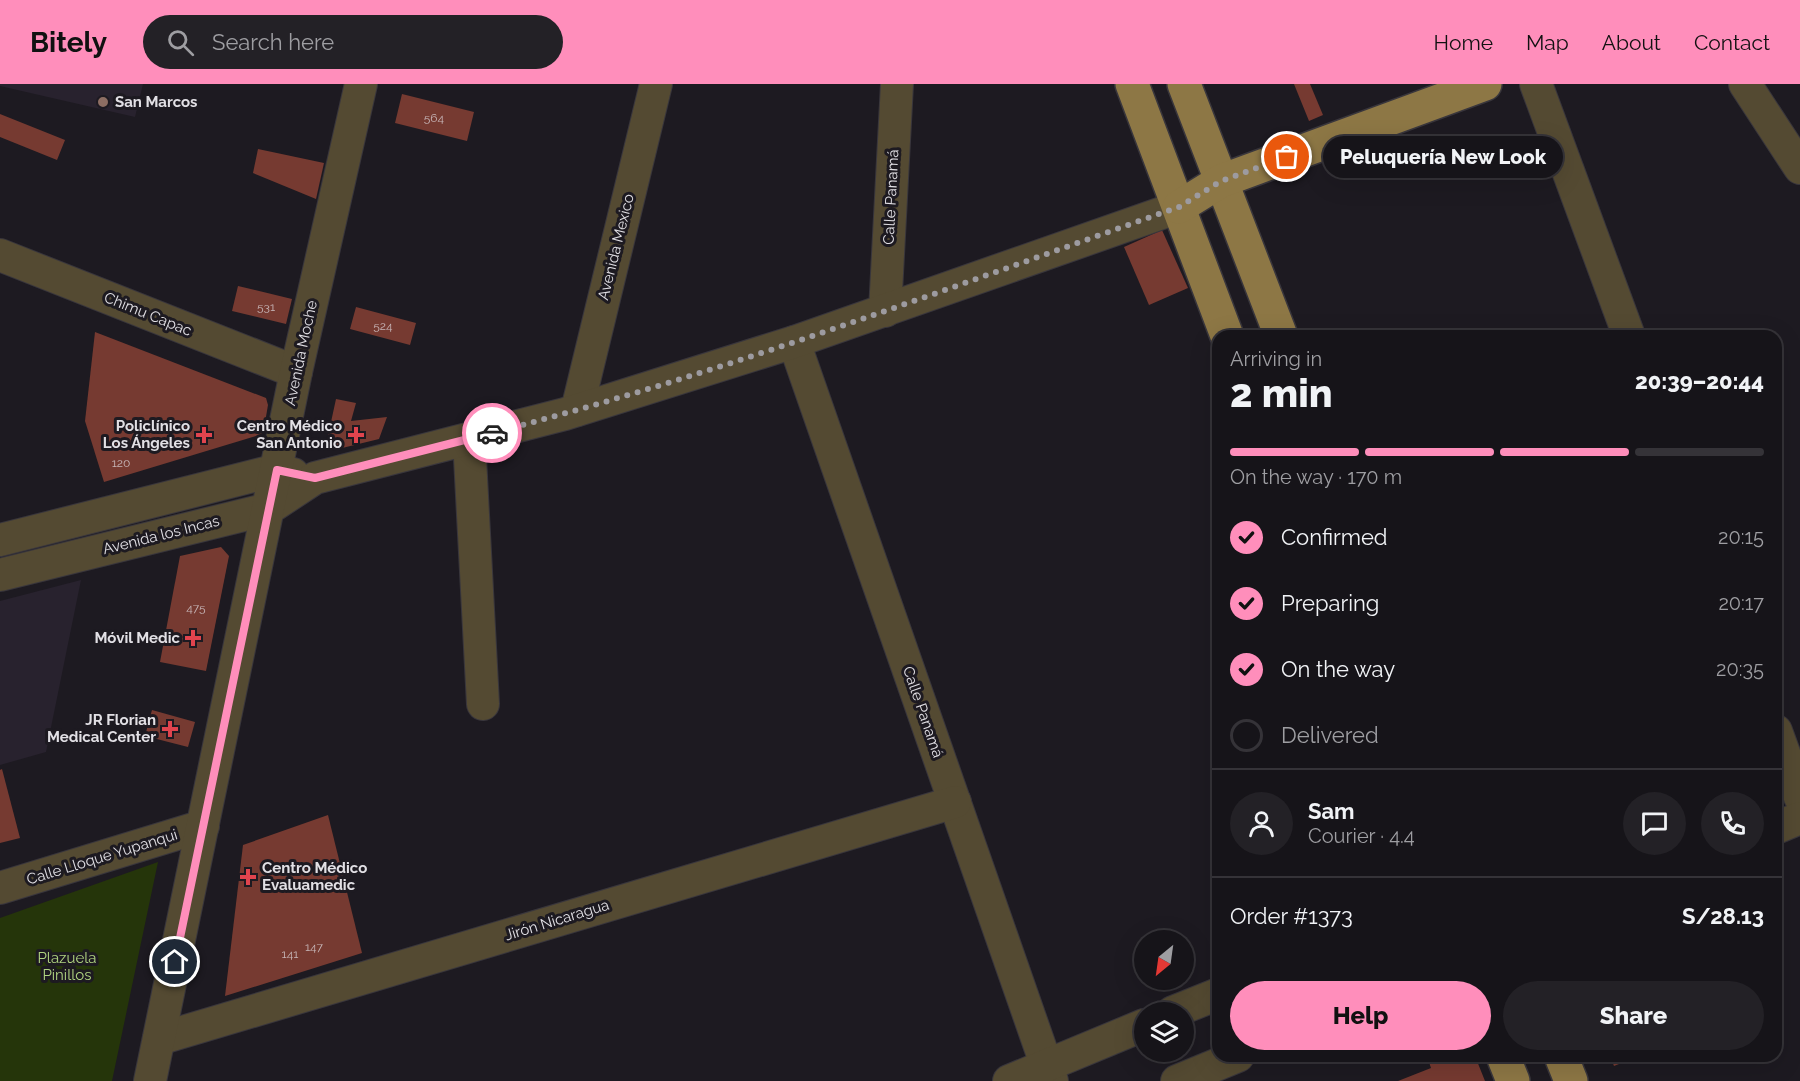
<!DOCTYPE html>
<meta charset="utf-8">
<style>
:root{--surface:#161419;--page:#232126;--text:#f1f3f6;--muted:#9e9ea2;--line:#353338;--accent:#ff8ebb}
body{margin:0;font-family:Raleway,sans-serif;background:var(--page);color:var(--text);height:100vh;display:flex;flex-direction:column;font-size:22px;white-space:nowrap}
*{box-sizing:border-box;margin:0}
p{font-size:20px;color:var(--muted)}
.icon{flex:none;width:33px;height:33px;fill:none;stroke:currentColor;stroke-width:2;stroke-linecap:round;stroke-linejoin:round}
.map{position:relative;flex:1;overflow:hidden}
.sheet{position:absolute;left:1212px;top:246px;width:570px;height:732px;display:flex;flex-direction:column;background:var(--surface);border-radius:18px;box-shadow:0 6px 24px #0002,0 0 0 2px var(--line)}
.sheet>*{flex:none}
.needle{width:39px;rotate:209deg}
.buttons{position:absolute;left:1134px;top:846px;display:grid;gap:12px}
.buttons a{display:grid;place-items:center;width:60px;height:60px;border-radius:50%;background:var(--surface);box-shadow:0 6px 24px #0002,0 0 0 2px var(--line);font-size:30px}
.pin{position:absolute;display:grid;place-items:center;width:51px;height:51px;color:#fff;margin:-26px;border:3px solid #fff;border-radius:50%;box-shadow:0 2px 6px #0007}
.courier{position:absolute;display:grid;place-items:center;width:60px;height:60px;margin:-30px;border:4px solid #ff8ebb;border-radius:50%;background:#fff;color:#222;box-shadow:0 2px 8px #0007}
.bubble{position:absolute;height:42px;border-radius:21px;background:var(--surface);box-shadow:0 6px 24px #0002,0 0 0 2px var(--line);font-size:20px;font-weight:800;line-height:42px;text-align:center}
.overview em{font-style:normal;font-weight:800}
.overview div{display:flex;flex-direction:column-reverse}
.overview{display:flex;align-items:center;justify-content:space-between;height:102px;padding:0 18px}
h1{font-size:39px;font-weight:800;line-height:45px}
.bar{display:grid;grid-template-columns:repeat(4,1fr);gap:9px 6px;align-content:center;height:72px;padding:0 18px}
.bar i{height:8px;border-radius:4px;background:var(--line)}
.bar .selected{background:var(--accent)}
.bar p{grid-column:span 4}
.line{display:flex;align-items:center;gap:15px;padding:0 18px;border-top:2px solid var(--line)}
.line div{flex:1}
.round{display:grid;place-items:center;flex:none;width:63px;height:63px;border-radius:32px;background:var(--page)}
ol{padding:0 18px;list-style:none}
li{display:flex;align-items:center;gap:18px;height:66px}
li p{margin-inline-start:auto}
li .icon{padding:6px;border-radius:50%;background:var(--accent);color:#111;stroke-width:4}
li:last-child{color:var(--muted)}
li i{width:33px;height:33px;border:3px solid var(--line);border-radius:50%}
.primary-button{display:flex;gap:12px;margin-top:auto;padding:12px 18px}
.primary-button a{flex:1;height:69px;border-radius:36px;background:var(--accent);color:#111;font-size:24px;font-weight:800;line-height:69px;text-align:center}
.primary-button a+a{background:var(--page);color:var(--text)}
header{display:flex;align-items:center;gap:36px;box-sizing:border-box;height:84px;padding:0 30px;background:var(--accent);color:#111}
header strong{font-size:28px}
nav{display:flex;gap:33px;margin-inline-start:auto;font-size:21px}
.search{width:420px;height:54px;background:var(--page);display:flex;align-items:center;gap:15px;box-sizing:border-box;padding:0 21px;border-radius:33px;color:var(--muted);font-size:22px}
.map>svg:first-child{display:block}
.built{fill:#28222e}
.green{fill:#25350a}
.building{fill:#763a31}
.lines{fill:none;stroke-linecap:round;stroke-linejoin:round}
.minor-casing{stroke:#39363c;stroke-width:34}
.major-casing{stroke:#39363c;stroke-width:36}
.minor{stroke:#544a32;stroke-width:32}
.major{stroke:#8d7745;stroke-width:33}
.done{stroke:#9d9ba0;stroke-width:6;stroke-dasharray:0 10.8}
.route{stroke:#ff8ebb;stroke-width:8}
.education-dot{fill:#8d6e63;stroke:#1d1a21;stroke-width:2}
.health-dot{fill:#e0444e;stroke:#1d1a21;stroke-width:2}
.labels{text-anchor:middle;stroke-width:6;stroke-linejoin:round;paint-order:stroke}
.number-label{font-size:12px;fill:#c7b6b8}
.poi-label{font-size:15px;font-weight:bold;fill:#e2e0e5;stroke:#1d1a21;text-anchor:end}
.street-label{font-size:15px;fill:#e2e0e5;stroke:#1d1a21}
.park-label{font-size:15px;fill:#b0d480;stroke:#1d1a21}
</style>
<header>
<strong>Bitely</strong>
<div class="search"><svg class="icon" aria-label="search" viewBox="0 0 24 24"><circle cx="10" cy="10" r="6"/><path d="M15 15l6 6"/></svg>Search here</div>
<nav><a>Home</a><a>Map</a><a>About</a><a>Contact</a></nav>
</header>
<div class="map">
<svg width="1800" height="997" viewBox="0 0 1800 997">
<rect width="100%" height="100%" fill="#1d1a21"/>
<g class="built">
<polygon points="0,0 143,0 135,33 0,2"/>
<polygon points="81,496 46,668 0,681 0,517"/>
</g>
<polygon class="green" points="158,778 112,997 0,997 0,834"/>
<g class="building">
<polygon points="1294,0 1310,0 1323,31 1309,37"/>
<polygon points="402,10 474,28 467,57 395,39"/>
<polygon points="0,30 65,56 57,76 0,53"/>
<polygon points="258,65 324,79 316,115 253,89"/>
<polygon points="1162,146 1188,204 1149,221 1124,163"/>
<polygon points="238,202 292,215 286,240 232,227"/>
<polygon points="356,223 416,239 410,261 350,245"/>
<polygon points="95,248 266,314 268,321 263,350 104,398 85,337"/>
<polygon points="336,315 356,319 351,337 387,333 379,355 334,366 326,361"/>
<polygon points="221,463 229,472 206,587 160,578 180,472"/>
<polygon points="152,626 195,638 188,663 145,652"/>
<polygon points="2,685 20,754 0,759 0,686"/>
<polygon points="328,731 362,869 225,912 243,761"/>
<polygon points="1427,972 1475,972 1485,997 1398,997 1431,984"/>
<polygon points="1610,972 1639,972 1614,982"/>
</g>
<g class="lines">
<defs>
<g id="minor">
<polyline points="1536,0 1629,252"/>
<polyline points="1745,0 1800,84"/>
<polyline points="0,171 296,288"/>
<polyline points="885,227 897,0"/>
<polyline points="794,258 1052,997"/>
<polyline points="577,326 656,0"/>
<polyline points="469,355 483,620"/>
<polyline points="0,456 277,386 293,390"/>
<polyline points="0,491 268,425 315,394 565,330 794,258 1179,123"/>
<polyline points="1776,647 1800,713"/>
<polyline points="1776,744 1800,734"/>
<polyline points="0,804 203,742"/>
<polyline points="1173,928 1218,910"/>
<polyline points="159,955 955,718"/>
<polyline points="150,997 296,288 361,0"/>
<polyline points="1009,997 1144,941"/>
<polyline points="1177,997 1238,972"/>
</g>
<g id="major">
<polyline points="1132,0 1227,252"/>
<polyline points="1184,0 1281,252"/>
<polyline points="1179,123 1221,97 1485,0"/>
<polyline points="1503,972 1513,997"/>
<polyline points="1561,972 1571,997"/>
</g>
</defs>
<use href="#minor" class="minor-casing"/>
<use href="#major" class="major-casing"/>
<use href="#minor" class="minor"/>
<use href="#major" class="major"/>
</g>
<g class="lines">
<path class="done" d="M 492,349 C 725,289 951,203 1179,123 L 1221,97 L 1287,73"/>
<polyline class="route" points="175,878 277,386 315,394 492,349"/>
</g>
<circle class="education-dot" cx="103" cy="18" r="6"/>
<g class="health-dot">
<path d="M201 342h6v6h6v6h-6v6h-6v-6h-6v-6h6z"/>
<path d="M353 342h6v6h6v6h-6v6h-6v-6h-6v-6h6z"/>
<path d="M190 545h6v6h6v6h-6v6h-6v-6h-6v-6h6z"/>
<path d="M167 636h6v6h6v6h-6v6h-6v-6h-6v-6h6z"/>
<path d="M245 784h6v6h6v6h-6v6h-6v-6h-6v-6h6z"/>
</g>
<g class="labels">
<g class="number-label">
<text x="434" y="38">564</text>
<text x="266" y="227">531</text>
<text x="383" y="246">524</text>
<text x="121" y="383">120</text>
<text x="196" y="528">475</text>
<text x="314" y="867">147</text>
<text x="290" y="874">141</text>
</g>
<g class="poi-label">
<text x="115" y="23" text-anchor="start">San Marcos</text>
<text x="190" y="347">Policlínico<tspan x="190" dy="17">Los Ángeles</tspan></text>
<text x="342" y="347">Centro Médico<tspan x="342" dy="17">San Antonio</tspan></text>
<text x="180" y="559">Móvil Medic</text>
<text x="156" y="641">JR Florian<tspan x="156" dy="17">Medical Center</tspan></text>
<text x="262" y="789" text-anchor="start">Centro Médico<tspan x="262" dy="17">Evaluamedic</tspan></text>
</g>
<g class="street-label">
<text transform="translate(891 113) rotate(-87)" y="5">Calle Panamá</text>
<text transform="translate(616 163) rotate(-76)" y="5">Avenida Mexico</text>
<text transform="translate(148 230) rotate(22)" y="5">Chimu Capac</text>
<text transform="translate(301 269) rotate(-78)" y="5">Avenida Moche</text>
<text transform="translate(161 451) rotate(-14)" y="5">Avenida los Incas</text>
<text transform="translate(923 628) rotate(71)" y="5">Calle Panamá</text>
<text transform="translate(102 773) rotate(-17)" y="5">Calle Lloque Yupanqui</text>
<text transform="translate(557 836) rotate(-17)" y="5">Jirón Nicaragua</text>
</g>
<g class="park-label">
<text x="67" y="879">Plazuela<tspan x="67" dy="17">Pinillos</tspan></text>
</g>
</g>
</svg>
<div class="buttons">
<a><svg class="needle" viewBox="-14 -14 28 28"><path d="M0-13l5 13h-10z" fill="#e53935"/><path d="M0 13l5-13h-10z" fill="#9e9ea2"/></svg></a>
<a><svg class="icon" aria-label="layers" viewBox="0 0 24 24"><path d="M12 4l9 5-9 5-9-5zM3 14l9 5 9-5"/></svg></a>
</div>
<div class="pin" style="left:1287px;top:73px;background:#ea580c"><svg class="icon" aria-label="bag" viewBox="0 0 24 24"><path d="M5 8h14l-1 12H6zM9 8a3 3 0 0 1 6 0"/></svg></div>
<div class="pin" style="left:175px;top:878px;background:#1f2937"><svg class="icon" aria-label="home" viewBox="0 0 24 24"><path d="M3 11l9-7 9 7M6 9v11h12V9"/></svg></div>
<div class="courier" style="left:492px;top:349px"><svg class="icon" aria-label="car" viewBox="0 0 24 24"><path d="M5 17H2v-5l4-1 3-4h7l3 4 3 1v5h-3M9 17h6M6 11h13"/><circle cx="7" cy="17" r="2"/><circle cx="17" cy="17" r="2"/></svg></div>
<div class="bubble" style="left:1323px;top:52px;width:240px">Peluquería New Look</div>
<section class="sheet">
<div class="overview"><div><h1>2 min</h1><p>Arriving in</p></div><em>20:39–20:44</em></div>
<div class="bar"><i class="selected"></i><i class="selected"></i><i class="selected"></i><i></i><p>On the way · 170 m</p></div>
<ol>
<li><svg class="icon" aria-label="check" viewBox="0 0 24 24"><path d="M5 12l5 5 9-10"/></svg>Confirmed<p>20:15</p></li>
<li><svg class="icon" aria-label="check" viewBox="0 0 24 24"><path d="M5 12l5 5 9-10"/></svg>Preparing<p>20:17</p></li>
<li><svg class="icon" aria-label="check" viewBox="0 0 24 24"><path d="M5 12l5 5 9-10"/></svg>On the way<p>20:35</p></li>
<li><i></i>Delivered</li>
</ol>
<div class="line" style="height:108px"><a class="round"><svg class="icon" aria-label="person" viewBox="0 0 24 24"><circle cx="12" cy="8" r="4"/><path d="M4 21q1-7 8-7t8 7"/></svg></a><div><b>Sam</b><p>Courier · 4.4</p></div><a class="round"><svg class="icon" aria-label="chat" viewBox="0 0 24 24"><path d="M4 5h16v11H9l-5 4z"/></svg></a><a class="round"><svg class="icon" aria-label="phone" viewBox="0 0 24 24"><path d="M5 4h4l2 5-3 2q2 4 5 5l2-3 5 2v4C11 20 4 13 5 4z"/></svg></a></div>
<div class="line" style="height:78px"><div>Order #1373</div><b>S/28.13</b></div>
<div class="primary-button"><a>Help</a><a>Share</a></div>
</section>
</div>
